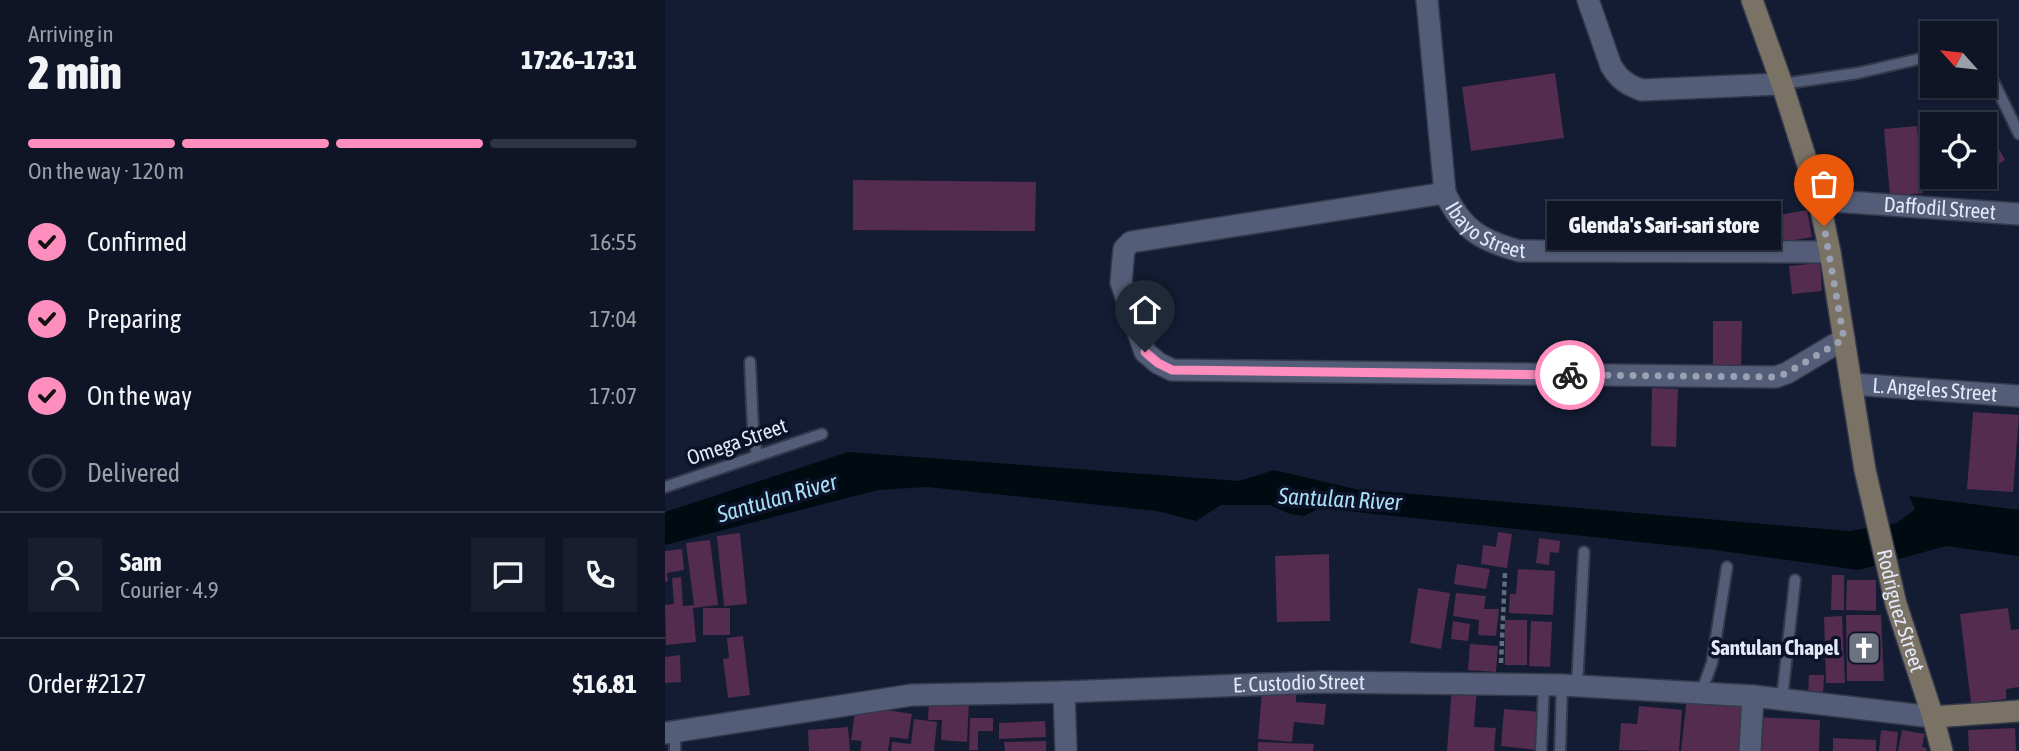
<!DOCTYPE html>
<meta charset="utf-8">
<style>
:root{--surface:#0f1526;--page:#181e2e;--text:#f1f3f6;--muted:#9b9fa7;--line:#2f3443;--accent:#fe8ebd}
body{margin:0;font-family:"Asap Condensed",sans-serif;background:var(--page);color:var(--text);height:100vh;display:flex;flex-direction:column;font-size:26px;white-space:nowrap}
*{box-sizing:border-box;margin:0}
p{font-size:23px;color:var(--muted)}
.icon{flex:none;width:38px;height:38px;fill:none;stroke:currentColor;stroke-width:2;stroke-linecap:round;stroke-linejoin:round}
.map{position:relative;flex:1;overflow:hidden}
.details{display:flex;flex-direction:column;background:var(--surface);width:665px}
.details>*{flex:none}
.needle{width:46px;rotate:297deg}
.controls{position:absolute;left:1255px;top:21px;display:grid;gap:14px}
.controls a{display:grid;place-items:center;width:77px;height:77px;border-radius:0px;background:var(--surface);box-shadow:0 2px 5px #0004,0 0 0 2px var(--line);font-size:35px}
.pin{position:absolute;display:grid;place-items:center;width:60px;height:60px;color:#fff;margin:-72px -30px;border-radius:50% 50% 50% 0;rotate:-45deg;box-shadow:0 0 7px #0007}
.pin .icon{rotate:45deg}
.courier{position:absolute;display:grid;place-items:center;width:70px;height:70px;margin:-35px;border:5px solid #fe8ebd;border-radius:50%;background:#fff;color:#222;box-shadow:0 2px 9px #0007}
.bubble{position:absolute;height:49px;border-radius:0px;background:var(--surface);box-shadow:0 2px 5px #0004,0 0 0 2px var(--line);font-size:23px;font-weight:800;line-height:49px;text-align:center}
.overview em{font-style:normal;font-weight:800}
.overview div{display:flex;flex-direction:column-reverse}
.overview{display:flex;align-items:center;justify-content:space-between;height:119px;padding:0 28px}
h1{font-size:46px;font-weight:800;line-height:52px}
.bar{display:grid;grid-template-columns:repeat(4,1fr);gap:10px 7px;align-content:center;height:84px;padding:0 28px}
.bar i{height:9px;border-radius:5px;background:var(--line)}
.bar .selected{background:var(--accent)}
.bar p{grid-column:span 4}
.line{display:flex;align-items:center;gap:18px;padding:0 28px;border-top:2px solid var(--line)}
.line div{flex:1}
.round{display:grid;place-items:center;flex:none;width:74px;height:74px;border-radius:0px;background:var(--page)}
ol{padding:0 28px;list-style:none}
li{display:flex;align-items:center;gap:21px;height:77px}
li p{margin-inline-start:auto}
li .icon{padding:7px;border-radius:50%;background:var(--accent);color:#111;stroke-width:4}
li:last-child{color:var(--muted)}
li i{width:38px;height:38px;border:4px solid var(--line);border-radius:50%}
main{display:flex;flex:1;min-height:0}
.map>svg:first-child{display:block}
.water{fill:#000a11}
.building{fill:#532c4f}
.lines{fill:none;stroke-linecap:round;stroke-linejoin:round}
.lane-casing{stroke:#34384b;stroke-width:14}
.street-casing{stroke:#34384b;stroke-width:24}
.secondary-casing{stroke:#34384b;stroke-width:24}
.path{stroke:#646c80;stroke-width:4.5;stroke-dasharray:5 3.5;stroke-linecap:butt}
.lane{stroke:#535d78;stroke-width:10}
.street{stroke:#535d78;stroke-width:21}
.secondary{stroke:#7a7264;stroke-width:21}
.done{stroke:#9aa1b3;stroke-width:7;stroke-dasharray:0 12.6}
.route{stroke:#fe8ebd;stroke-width:9}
.labels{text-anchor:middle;stroke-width:7;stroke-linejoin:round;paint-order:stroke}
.street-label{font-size:21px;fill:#e2e8f8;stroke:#0c1328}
.poi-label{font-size:21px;font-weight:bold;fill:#e2e8f8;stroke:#0c1328;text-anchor:end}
.water-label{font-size:23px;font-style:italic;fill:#a9def6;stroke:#0c1328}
</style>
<main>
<section class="details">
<div class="overview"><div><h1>2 min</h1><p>Arriving in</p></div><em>17:26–17:31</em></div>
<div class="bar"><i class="selected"></i><i class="selected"></i><i class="selected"></i><i></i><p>On the way · 120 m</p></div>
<ol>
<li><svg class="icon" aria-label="check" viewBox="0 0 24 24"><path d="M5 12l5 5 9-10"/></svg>Confirmed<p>16:55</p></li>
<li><svg class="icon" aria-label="check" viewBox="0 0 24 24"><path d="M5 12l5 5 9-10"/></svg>Preparing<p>17:04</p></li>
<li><svg class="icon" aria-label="check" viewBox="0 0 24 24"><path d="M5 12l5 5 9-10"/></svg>On the way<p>17:07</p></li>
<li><i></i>Delivered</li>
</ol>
<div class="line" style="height:126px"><a class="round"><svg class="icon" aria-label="person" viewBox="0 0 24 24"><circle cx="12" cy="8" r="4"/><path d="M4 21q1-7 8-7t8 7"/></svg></a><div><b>Sam</b><p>Courier · 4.9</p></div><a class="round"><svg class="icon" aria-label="chat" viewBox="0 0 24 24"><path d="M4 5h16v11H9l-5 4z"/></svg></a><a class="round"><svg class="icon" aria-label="phone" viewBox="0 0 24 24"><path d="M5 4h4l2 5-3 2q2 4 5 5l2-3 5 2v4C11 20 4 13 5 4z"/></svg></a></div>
<div class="line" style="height:91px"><div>Order #2127</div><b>$16.81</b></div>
</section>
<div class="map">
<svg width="1354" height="751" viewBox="0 0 1354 751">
<rect width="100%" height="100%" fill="#141c33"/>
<polygon class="water" points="183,452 574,481 609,470 690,489 1184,531 1232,523 1250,509 1244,496 1354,510 1354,556 1281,546 1194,570 1050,550 654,508 639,516 625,514 605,505 556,505 531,521 492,511 262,487 213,490 0,545 0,512"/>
<g class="building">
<polygon points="890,73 899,138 806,151 797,87"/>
<polygon points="1317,117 1340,160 1320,172 1320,124 1305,124"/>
<polygon points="1252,126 1258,193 1225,196 1219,129"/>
<polygon points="188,180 371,182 370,231 188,230"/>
<polygon points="1142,210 1147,237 1119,242 1114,215"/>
<polygon points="1155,263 1157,291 1127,294 1124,266"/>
<polygon points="1048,321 1077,321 1076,371 1048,371"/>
<polygon points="987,388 1013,389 1011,447 986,446"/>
<polygon points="1308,412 1354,415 1348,492 1302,489"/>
<polygon points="833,532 847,534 842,568 816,564 818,545 831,547"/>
<polygon points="75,533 82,604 59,606 52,536"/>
<polygon points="874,538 895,541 894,553 885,552 884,565 871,563"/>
<polygon points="45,540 53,605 28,608 31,642 1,645 0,605 9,604 7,578 16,577 18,606 29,605 21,543"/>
<polygon points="17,549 19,570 2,573 3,581 0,582 0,551"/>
<polygon points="664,554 665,621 612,622 610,556"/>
<polygon points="792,564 825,569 821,589 789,584"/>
<polygon points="853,569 890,571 888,615 844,613 845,594 851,594"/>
<polygon points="1167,575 1179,575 1179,610 1166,610"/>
<polygon points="1182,580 1211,580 1211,611 1181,610"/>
<polygon points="753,588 785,593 776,649 745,643"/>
<polygon points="791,593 821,596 819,609 834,609 831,636 813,635 814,620 788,616"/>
<rect x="38" y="608" width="27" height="27"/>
<polygon points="1343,608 1346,630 1354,629 1354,687 1341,689 1341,699 1306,703 1295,614"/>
<polygon points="1181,615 1216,615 1219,681 1182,681"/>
<polygon points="1177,616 1180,683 1161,683 1159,617"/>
<rect x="840" y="620" width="22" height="45"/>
<polygon points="788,621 805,624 803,641 786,639"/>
<polygon points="866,621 887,622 885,667 864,666"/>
<polygon points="78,636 85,695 63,698 58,659 64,658 62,638"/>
<polygon points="805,644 833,646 831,672 803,670"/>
<polygon points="15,655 16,682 0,683 0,657"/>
<polygon points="1144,675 1159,675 1158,696 1143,696"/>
<polygon points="787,686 812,687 809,727 831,728 829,751 782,751"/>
<polygon points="597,691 631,694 631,702 661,704 659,725 629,722 627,742 593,739"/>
<polygon points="1022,697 1083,704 1078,751 1016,751"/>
<polygon points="264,699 304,701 302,742 276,740 277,720 263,720"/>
<polygon points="191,705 247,714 243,739 225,737 223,751 195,751 197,741 186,740"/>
<polygon points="974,706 1017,710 1014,751 954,750 956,723 972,724"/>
<polygon points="839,709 876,712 872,750 836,746"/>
<polygon points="1090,717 1155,720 1154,751 1088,751"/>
<polygon points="305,718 328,718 328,731 313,731 313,750 304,750"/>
<polygon points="249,719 272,722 269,751 226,751 227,742 246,744"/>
<polygon points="380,721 381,737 334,739 334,723"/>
<polygon points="183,727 185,751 144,751 143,730"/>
<polygon points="1350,728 1351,751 1304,751 1303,730"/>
<polygon points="1216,730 1233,732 1231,751 1214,751"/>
<polygon points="1237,730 1260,734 1257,747 1262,748 1261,751 1233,751"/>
<polygon points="1168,738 1211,740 1211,751 1168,751"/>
<polygon points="381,741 381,751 340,751 339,742"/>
<polygon points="593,742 649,744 648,751 593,751"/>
</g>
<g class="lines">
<defs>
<g id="lane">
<polyline points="1320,64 1354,134"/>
<polyline points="1117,84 1193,73 1267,56"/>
<polyline points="85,362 88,429 92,456"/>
<polyline points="0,487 157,434"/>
<polyline points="912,686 919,552"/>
<polyline points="1036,693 1047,663 1062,567"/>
<polyline points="1117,699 1130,580"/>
<polyline points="10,731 10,751"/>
<polyline points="876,751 879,685"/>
<polyline points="895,751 897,685"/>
</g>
<g id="street">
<path id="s1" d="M 762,0 L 780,193 C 797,229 815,240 854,251 L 1165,252"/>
<path d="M 923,0 L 946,66 C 954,79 962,85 977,90 L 1117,84"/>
<polyline points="780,193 466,242 459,249 456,282 480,352 493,363 507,370 1111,377 1122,373 1179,339"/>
<path id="s2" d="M 1154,200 L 1354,214"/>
<path id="s3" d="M 1186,384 L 1354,396"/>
<polyline points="399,692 401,751"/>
<path id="s4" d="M 0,733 L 247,695 L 399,692 L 655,682 L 897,685 L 1088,696 L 1268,717"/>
<polyline points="1085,751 1088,696"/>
</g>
<g id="secondary">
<path id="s5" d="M 1087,0 L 1117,84 L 1154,200 L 1165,252 L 1200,470 L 1231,604 L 1268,717 L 1277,751"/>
<polyline points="1268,717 1354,711"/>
</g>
</defs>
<use href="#lane" class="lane-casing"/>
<use href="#street" class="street-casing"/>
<use href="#secondary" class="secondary-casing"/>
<polyline class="path" points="836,663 840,572"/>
<use href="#lane" class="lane"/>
<use href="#street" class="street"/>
<use href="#secondary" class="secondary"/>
</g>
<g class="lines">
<polyline class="done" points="905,375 1111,377 1122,373 1179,339 1159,226"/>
<polyline class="route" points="480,352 493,363 507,370 905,375"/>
</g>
<defs>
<symbol id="church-square" viewBox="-11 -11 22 22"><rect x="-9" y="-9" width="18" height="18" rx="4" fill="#6b7280" stroke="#0c1328"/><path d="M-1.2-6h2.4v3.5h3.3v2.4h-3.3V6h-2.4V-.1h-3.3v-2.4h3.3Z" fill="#fff"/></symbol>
</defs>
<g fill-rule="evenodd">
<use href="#church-square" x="1180" y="629" width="38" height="38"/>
</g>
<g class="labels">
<g class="street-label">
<text dy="7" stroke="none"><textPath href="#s2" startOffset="121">Daffodil Street</textPath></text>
<text dy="7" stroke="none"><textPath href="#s1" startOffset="252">Ibayo Street</textPath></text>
<text dy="7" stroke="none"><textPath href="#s3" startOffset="84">L. Angeles Street</textPath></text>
<text transform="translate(72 442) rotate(-19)" y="7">Omega Street</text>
<text dy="7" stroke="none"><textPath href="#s5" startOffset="630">Rodriguez Street</textPath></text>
<text dy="7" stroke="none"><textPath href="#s4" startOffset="637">E. Custodio Street</textPath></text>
</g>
<g class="poi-label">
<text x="1174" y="655">Santulan Chapel</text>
</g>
<g class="water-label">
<text transform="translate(112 498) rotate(-16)" y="8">Santulan River</text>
<text transform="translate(675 499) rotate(3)" y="8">Santulan River</text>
</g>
</g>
</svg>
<div class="controls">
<a><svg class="needle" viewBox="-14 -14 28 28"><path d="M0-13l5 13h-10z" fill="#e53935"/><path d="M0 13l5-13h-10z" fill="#9b9fa7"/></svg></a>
<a><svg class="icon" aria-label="locate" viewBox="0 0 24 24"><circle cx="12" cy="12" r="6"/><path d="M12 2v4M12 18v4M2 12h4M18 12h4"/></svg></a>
</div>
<div class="pin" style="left:1159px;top:226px;background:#ea580c"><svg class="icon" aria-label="bag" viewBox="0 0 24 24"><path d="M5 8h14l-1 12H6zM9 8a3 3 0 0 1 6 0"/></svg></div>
<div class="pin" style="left:480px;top:352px;background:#1f2937"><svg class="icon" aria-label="home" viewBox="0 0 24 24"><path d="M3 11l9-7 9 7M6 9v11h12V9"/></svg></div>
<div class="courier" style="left:905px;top:375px"><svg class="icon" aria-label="bike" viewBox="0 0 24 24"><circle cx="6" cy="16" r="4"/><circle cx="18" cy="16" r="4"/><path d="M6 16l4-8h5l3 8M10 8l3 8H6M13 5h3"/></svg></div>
<div class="bubble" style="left:882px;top:201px;width:234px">Glenda's Sari-sari store</div>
</div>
</main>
